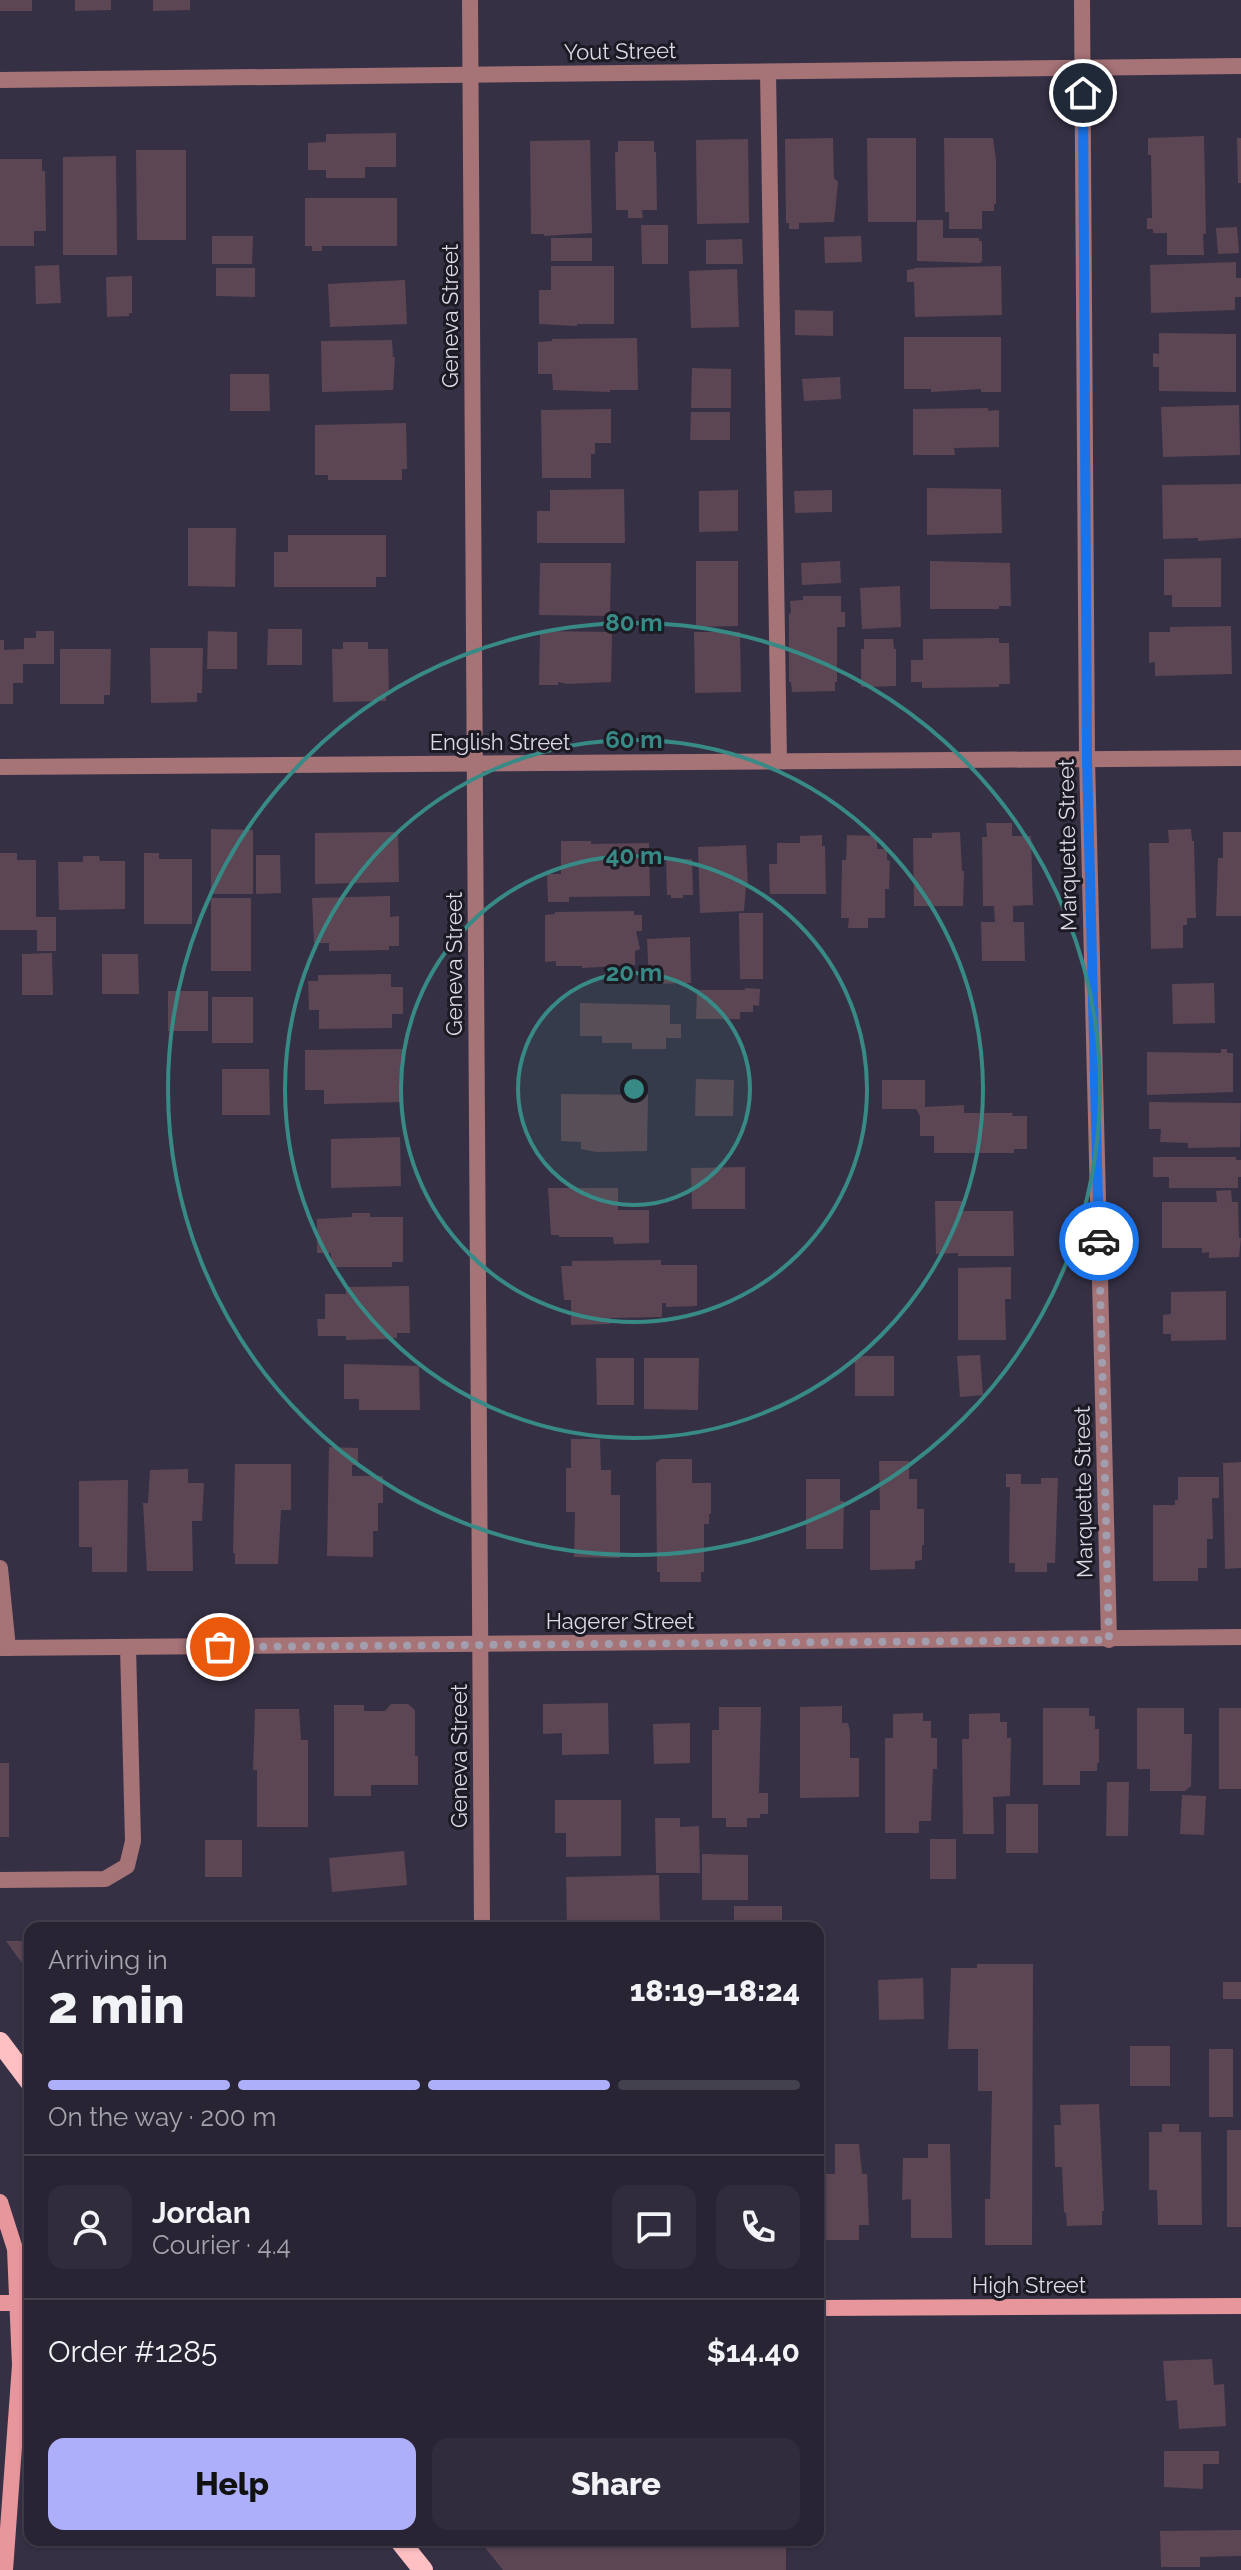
<!DOCTYPE html>
<meta charset="utf-8">
<style>
:root{--surface:#282433;--page:#302c3b;--text:#f1f3f6;--muted:#a5a4ac;--line:#44414e;--accent:#adaffb}
body{margin:0;font-family:Raleway,sans-serif;background:var(--page);color:var(--text);height:100vh;display:flex;flex-direction:column;font-size:30px;white-space:nowrap}
*{box-sizing:border-box;margin:0}
p{font-size:26px;color:var(--muted)}
.icon{flex:none;width:44px;height:44px;fill:none;stroke:currentColor;stroke-width:2;stroke-linecap:round;stroke-linejoin:round}
.map{position:relative;flex:1;overflow:hidden}
.sheet{position:absolute;left:24px;top:1922px;width:800px;height:624px;display:flex;flex-direction:column;background:var(--surface);border-radius:16px;box-shadow:0 2px 6px #0004,0 0 0 2px var(--line)}
.sheet>*{flex:none}
.pin{position:absolute;display:grid;place-items:center;width:68px;height:68px;color:#fff;margin:-34px;border:4px solid #fff;border-radius:50%;box-shadow:0 2px 8px #0007}
.courier{position:absolute;display:grid;place-items:center;width:80px;height:80px;margin:-40px;border:6px solid #1a73e8;border-radius:50%;background:#fff;color:#222;box-shadow:0 2px 10px #0007}
.summary em{font-style:normal;font-weight:800}
.summary div{display:flex;flex-direction:column-reverse}
.summary{display:flex;align-items:center;justify-content:space-between;height:136px;padding:0 24px}
h1{font-size:52px;font-weight:800;line-height:60px}
.bar{display:grid;grid-template-columns:repeat(4,1fr);gap:12px 8px;align-content:center;height:96px;padding:0 24px}
.bar i{height:10px;border-radius:6px;background:var(--line)}
.bar .current{background:var(--accent)}
.bar p{grid-column:span 4}
.line{display:flex;align-items:center;gap:20px;padding:0 24px;border-top:2px solid var(--line)}
.line div{flex:1}
.round{display:grid;place-items:center;flex:none;width:84px;height:84px;border-radius:16px;background:var(--page)}
.cta{display:flex;gap:16px;margin-top:auto;padding:16px 24px}
.cta a{flex:1;height:92px;border-radius:16px;background:var(--accent);color:#111;font-size:32px;font-weight:800;line-height:92px;text-align:center}
.cta a+a{background:var(--page);color:var(--text)}
.map>svg:first-child{display:block}
.building{fill:#5c4653}
.lines{fill:none;stroke-linecap:round;stroke-linejoin:round}
.lane{stroke:#a67377;stroke-width:16}
.street{stroke:#a67377;stroke-width:16}
.secondary{stroke:#e7969c;stroke-width:16}
.primary{stroke:#ffc0c3;stroke-width:20}
.done{stroke:#a39eae;stroke-width:8;stroke-dasharray:0 14.4}
.route{stroke:#1a73e8;stroke-width:10}
.ring{fill:none;stroke:#388a86;stroke-width:4}
.labels{text-anchor:middle;stroke-width:6;stroke-linejoin:round;paint-order:stroke}
.street-label{font-size:22px;fill:#ddd9e7;stroke:#1c1a23}
.centre{fill:#388a86;stroke:#1c1a23;stroke-width:4}
.ring-label{font-size:24px;text-anchor:middle;font-weight:bold;fill:#388a86;stroke:#1c1a23;stroke-width:6;stroke-linejoin:round;paint-order:stroke}
</style>
<div class="map">
<svg width="1241" height="2570" viewBox="0 0 1241 2570">
<rect width="100%" height="100%" fill="#363044"/>
<g class="building">
<rect x="0" y="0" width="32" height="11"/>
<polygon points="75,0 111,0 111,10 75,11"/>
<polygon points="153,0 190,0 190,10 153,11"/>
<polygon points="396,133 396,167 365,167 365,178 326,178 326,170 308,170 308,143 326,142 326,134"/>
<polygon points="1204,136 1206,234 1203,234 1204,255 1167,255 1167,233 1153,233 1153,229 1147,229 1147,218 1152,218 1151,155 1148,155 1148,138"/>
<polygon points="833,138 834,178 838,182 834,222 799,223 799,229 789,229 789,223 786,223 785,139"/>
<polygon points="867,138 916,138 916,222 868,222"/>
<polygon points="944,138 993,138 996,160 996,204 994,204 994,211 982,211 982,229 949,229 949,212 945,212"/>
<polygon points="1237,138 1241,138 1241,183 1238,183"/>
<polygon points="748,139 749,223 697,224 696,140"/>
<polygon points="590,140 592,233 544,236 544,234 531,234 530,141"/>
<polygon points="618,141 654,141 654,152 656,152 657,210 642,210 643,218 628,218 628,210 616,210 615,152 618,152"/>
<polygon points="136,150 186,150 186,240 137,240"/>
<polygon points="116,156 117,255 63,255 63,157"/>
<polygon points="0,159 42,159 42,171 45,171 46,231 34,231 34,246 0,246"/>
<polygon points="305,198 397,198 397,246 322,246 322,251 312,251 312,246 305,246"/>
<polygon points="917,220 943,220 943,238 979,238 979,241 982,241 982,261 980,263 917,261"/>
<polygon points="641,225 668,225 668,264 642,264"/>
<polygon points="1237,227 1239,253 1218,254 1216,228"/>
<polygon points="212,236 253,236 252,264 212,264"/>
<polygon points="861,236 862,262 825,263 824,237"/>
<rect x="551" y="238" width="41" height="23"/>
<polygon points="742,239 743,264 706,264 706,240"/>
<polygon points="1236,262 1236,278 1241,278 1241,297 1235,297 1235,310 1151,313 1150,265"/>
<polygon points="59,265 61,303 36,304 35,266"/>
<polygon points="551,266 614,266 614,324 577,324 577,326 539,324 539,290 551,290"/>
<polygon points="1001,266 1002,315 915,317 914,282 907,282 907,270 914,269 914,268"/>
<polygon points="216,268 255,268 255,297 216,296"/>
<polygon points="737,269 739,327 691,328 689,271"/>
<polygon points="132,276 132,313 129,313 129,316 107,317 106,277"/>
<polygon points="405,280 407,324 330,327 328,284"/>
<polygon points="795,310 833,311 833,336 795,335"/>
<polygon points="1159,333 1236,334 1236,392 1159,391 1159,367 1153,367 1153,353 1159,354"/>
<polygon points="904,337 1001,337 1001,392 981,392 981,389 931,392 931,389 904,389"/>
<polygon points="637,338 638,390 610,390 610,392 553,390 552,374 538,374 538,342 552,341 552,339"/>
<polygon points="392,340 393,357 395,357 393,390 322,392 321,341"/>
<polygon points="692,368 731,369 731,408 691,408"/>
<polygon points="230,374 269,374 270,411 230,411"/>
<polygon points="840,377 841,399 804,401 802,379"/>
<polygon points="1239,405 1240,455 1163,457 1161,407"/>
<polygon points="988,408 988,411 999,410 999,447 954,448 955,455 913,455 913,409"/>
<polygon points="611,409 611,443 595,443 595,454 591,454 591,478 542,478 541,410"/>
<polygon points="691,412 730,412 730,440 690,440"/>
<polygon points="406,423 407,469 402,469 402,480 328,480 328,475 315,475 315,425"/>
<polygon points="1241,484 1241,538 1198,541 1198,538 1163,539 1162,485"/>
<polygon points="927,488 1001,489 1002,533 927,535"/>
<polygon points="624,489 625,543 537,543 537,511 550,511 550,490"/>
<polygon points="738,490 738,531 699,532 699,491"/>
<polygon points="832,490 832,512 795,513 794,491"/>
<polygon points="188,528 236,528 235,587 188,586"/>
<polygon points="288,535 386,535 386,577 376,577 376,587 274,587 274,552 288,552"/>
<polygon points="1221,558 1221,607 1172,607 1172,595 1164,595 1164,559"/>
<polygon points="696,561 738,561 738,626 696,627"/>
<polygon points="840,561 841,583 802,585 801,563"/>
<polygon points="930,561 1010,563 1011,606 999,606 999,609 930,609"/>
<polygon points="540,563 611,563 610,616 539,615"/>
<polygon points="900,586 901,627 862,629 860,588"/>
<polygon points="803,596 841,596 841,612 845,612 845,627 837,627 837,682 835,682 835,691 792,692 791,682 789,682 789,614 791,613 790,601 803,600"/>
<polygon points="1231,626 1232,674 1155,676 1155,662 1149,663 1149,632 1170,632 1170,627"/>
<polygon points="268,629 302,629 302,665 267,665"/>
<polygon points="36,631 54,631 54,664 23,664 23,683 13,683 13,704 0,704 0,640 4,640 4,650 24,649 24,638 36,638"/>
<polygon points="208,631 237,632 237,669 207,669"/>
<polygon points="540,631 612,632 611,682 568,684 558,682 558,685 539,685"/>
<polygon points="694,632 740,632 741,692 695,693"/>
<polygon points="999,638 999,643 1009,643 1010,684 999,684 999,687 922,688 922,682 911,682 911,660 923,660 923,639"/>
<polygon points="864,639 893,639 894,649 896,649 896,686 861,687 861,649 864,649"/>
<polygon points="343,642 368,642 368,649 388,649 389,695 386,695 386,701 333,702 332,649 343,649"/>
<polygon points="150,648 203,648 202,693 197,693 197,702 151,703"/>
<polygon points="60,649 111,649 110,695 104,695 104,704 60,704"/>
<polygon points="986,823 1012,823 1012,836 1031,836 1033,905 1013,906 1013,922 1024,922 1025,961 982,961 981,922 995,922 994,906 983,906 982,837 987,837"/>
<polygon points="211,829 253,830 253,894 211,894"/>
<polygon points="1191,829 1192,841 1194,841 1196,918 1187,918 1187,925 1183,925 1183,948 1151,949 1149,843 1169,843 1168,830"/>
<polygon points="398,832 399,882 315,884 315,833"/>
<polygon points="960,832 962,871 964,871 963,906 914,906 913,838 932,838 932,833"/>
<polygon points="1223,832 1241,832 1241,916 1216,916 1218,858 1223,858"/>
<polygon points="822,835 822,846 825,846 826,894 770,894 769,864 777,864 777,843 800,843 800,836"/>
<polygon points="847,835 877,836 877,849 887,849 887,860 890,861 889,889 885,889 885,918 868,918 868,928 848,928 849,918 841,918 842,860 846,860"/>
<polygon points="561,841 591,841 591,844 649,843 650,896 569,897 569,902 548,902 547,874 561,874"/>
<polygon points="746,845 748,886 746,886 744,911 700,913 698,847"/>
<polygon points="0,853 17,853 17,860 36,860 36,917 56,917 56,951 37,951 37,930 0,930"/>
<polygon points="144,853 159,853 159,859 192,859 192,924 144,924"/>
<polygon points="256,855 280,855 281,893 256,894"/>
<polygon points="83,856 99,856 100,861 125,861 125,909 59,910 58,862 83,862"/>
<polygon points="666,859 692,859 693,895 683,895 683,898 671,898 671,895 667,895"/>
<polygon points="390,896 390,917 399,916 399,946 389,946 389,950 329,951 329,943 314,943 312,898"/>
<rect x="211" y="898" width="40" height="73"/>
<polygon points="634,911 634,915 642,915 642,931 636,931 640,949 635,951 635,965 582,968 582,966 556,966 556,961 545,962 545,915 555,914 555,912"/>
<polygon points="739,913 763,913 763,979 740,979"/>
<polygon points="690,937 691,983 649,984 647,939"/>
<polygon points="52,953 53,995 22,995 22,954"/>
<polygon points="102,954 138,954 139,994 102,994"/>
<polygon points="391,974 391,987 403,987 403,1014 392,1014 392,1028 319,1029 319,1010 309,1010 308,981 318,981 318,975"/>
<polygon points="1214,983 1215,1023 1173,1024 1172,984"/>
<polygon points="745,988 760,989 759,1006 753,1005 753,1012 740,1012 740,1019 696,1019 697,990 745,990"/>
<rect x="168" y="991" width="40" height="40"/>
<rect x="212" y="997" width="41" height="46"/>
<polygon points="580,1003 670,1005 670,1024 681,1024 681,1038 666,1038 666,1049 632,1049 632,1043 602,1043 602,1036 580,1036"/>
<polygon points="403,1049 403,1102 324,1104 324,1090 305,1090 305,1050"/>
<polygon points="1221,1049 1227,1049 1227,1053 1233,1053 1233,1092 1147,1095 1147,1052 1221,1053"/>
<polygon points="222,1069 269,1069 270,1115 222,1115"/>
<polygon points="696,1079 734,1080 733,1116 695,1116"/>
<polygon points="882,1080 925,1080 925,1107 964,1105 964,1113 1013,1113 1012,1116 1027,1116 1027,1149 1014,1149 1014,1153 934,1153 934,1136 920,1136 920,1116 916,1109 882,1109"/>
<polygon points="561,1094 648,1095 647,1151 597,1152 581,1149 581,1142 561,1141"/>
<polygon points="1149,1102 1241,1103 1240,1147 1188,1148 1188,1143 1160,1142 1161,1129 1149,1129"/>
<polygon points="400,1137 401,1186 331,1188 331,1139"/>
<polygon points="1153,1157 1236,1157 1236,1160 1241,1160 1241,1177 1238,1177 1238,1188 1169,1188 1169,1177 1153,1177"/>
<polygon points="745,1167 745,1209 692,1209 691,1168"/>
<polygon points="548,1188 618,1188 618,1210 649,1210 649,1243 614,1244 613,1237 559,1237 559,1235 551,1235"/>
<polygon points="1231,1190 1232,1202 1238,1202 1239,1238 1241,1238 1239,1257 1209,1258 1209,1252 1202,1253 1202,1248 1162,1248 1162,1202 1217,1202 1216,1191"/>
<polygon points="935,1201 962,1201 962,1211 1013,1211 1014,1256 958,1256 958,1253 936,1254"/>
<polygon points="352,1213 370,1213 370,1217 403,1217 403,1262 392,1262 392,1267 331,1267 331,1253 317,1253 317,1219 352,1217"/>
<polygon points="661,1260 661,1265 697,1265 697,1306 666,1307 666,1303 662,1303 662,1317 610,1318 610,1324 571,1325 571,1300 564,1300 561,1266 572,1266 572,1261"/>
<polygon points="1011,1267 1011,1299 1005,1299 1006,1340 958,1340 958,1268"/>
<polygon points="409,1286 410,1333 397,1333 397,1338 384,1339 346,1340 346,1336 318,1336 317,1319 325,1319 325,1294 346,1294 346,1287"/>
<polygon points="1226,1291 1226,1340 1171,1341 1171,1334 1163,1334 1163,1315 1171,1314 1171,1292"/>
<polygon points="980,1355 983,1395 960,1397 957,1356"/>
<rect x="855" y="1356" width="39" height="40"/>
<polygon points="596,1358 634,1358 634,1405 597,1405"/>
<polygon points="644,1358 699,1358 698,1410 644,1409"/>
<polygon points="344,1364 419,1366 420,1410 359,1410 359,1399 344,1399"/>
<polygon points="571,1439 600,1439 601,1470 611,1470 611,1495 620,1495 620,1558 574,1557 575,1512 566,1512 566,1468 571,1468"/>
<polygon points="329,1447 358,1448 358,1465 352,1465 352,1476 383,1476 383,1503 378,1503 378,1531 373,1531 373,1557 327,1556"/>
<polygon points="661,1459 692,1459 692,1483 711,1483 711,1514 709,1514 709,1524 704,1524 704,1572 701,1572 701,1582 660,1582 660,1572 657,1572 656,1463"/>
<polygon points="879,1461 909,1461 909,1479 917,1479 917,1509 924,1509 924,1545 922,1545 922,1560 915,1561 915,1569 870,1570 870,1510 880,1510"/>
<polygon points="1241,1462 1241,1568 1225,1569 1223,1463"/>
<polygon points="235,1464 291,1464 291,1510 281,1510 278,1564 235,1564 235,1553 233,1553"/>
<polygon points="188,1469 188,1483 204,1483 202,1521 192,1521 193,1571 147,1571 143,1503 148,1503 150,1470"/>
<polygon points="1006,1474 1021,1474 1021,1484 1041,1484 1041,1478 1058,1478 1055,1563 1047,1563 1047,1572 1015,1572 1015,1563 1009,1563 1010,1487 1006,1487"/>
<polygon points="1178,1477 1219,1477 1219,1498 1212,1498 1213,1539 1207,1539 1207,1568 1198,1568 1198,1581 1153,1581 1153,1505 1175,1505 1175,1500 1178,1500"/>
<polygon points="806,1479 840,1479 840,1501 844,1501 843,1549 806,1549"/>
<polygon points="128,1480 127,1572 92,1572 92,1547 79,1547 79,1481"/>
<polygon points="608,1703 609,1754 562,1755 562,1733 543,1734 543,1704"/>
<polygon points="391,1704 408,1704 415,1710 415,1756 418,1756 418,1785 371,1785 371,1796 334,1796 334,1705 364,1705 364,1711 385,1711"/>
<polygon points="842,1706 842,1723 848,1723 850,1731 850,1758 859,1758 859,1797 800,1798 800,1707"/>
<polygon points="719,1707 761,1707 759,1793 768,1793 768,1814 760,1814 760,1818 747,1818 747,1827 726,1827 726,1818 712,1818 712,1730 719,1730"/>
<polygon points="1043,1708 1089,1708 1089,1716 1095,1716 1095,1729 1099,1729 1099,1763 1097,1763 1097,1771 1080,1771 1080,1785 1043,1785"/>
<polygon points="1137,1708 1184,1708 1184,1734 1192,1734 1191,1786 1185,1791 1150,1791 1150,1769 1137,1769"/>
<rect x="1219" y="1708" width="22" height="81"/>
<polygon points="255,1709 299,1709 301,1740 308,1740 308,1827 257,1827 257,1770 253,1770"/>
<polygon points="923,1713 923,1721 931,1721 931,1738 937,1738 937,1769 933,1769 931,1821 919,1821 919,1833 885,1833 885,1738 893,1738 893,1714"/>
<polygon points="1000,1713 1000,1722 1007,1722 1007,1738 1011,1738 1010,1796 993,1797 994,1834 963,1834 962,1739 969,1739 969,1714"/>
<polygon points="690,1723 690,1763 654,1764 653,1724"/>
<rect x="0" y="1763" width="9" height="74"/>
<polygon points="1107,1782 1129,1782 1128,1836 1106,1836"/>
<polygon points="1182,1795 1206,1796 1204,1835 1180,1834"/>
<polygon points="555,1800 621,1800 621,1856 566,1857 566,1833 555,1833"/>
<rect x="1006" y="1804" width="32" height="49"/>
<polygon points="655,1818 680,1818 680,1827 699,1826 700,1873 656,1873"/>
<rect x="930" y="1839" width="26" height="40"/>
<rect x="205" y="1840" width="37" height="37"/>
<polygon points="404,1851 407,1885 332,1892 329,1858"/>
<polygon points="702,1854 748,1855 748,1900 702,1900"/>
<polygon points="656,1875 659,1875 660,1928 567,1928 566,1877"/>
<rect x="734" y="1906" width="48" height="22"/>
<polygon points="6,1941 30,1941 30,1974"/>
<polygon points="977,1964 1033,1964 1032,2245 985,2245 985,2199 990,2199 992,2091 978,2091 978,2049 948,2049 951,1968 977,1968"/>
<polygon points="923,1978 924,2019 879,2020 878,1980"/>
<rect x="1223" y="1982" width="18" height="17"/>
<rect x="1130" y="2046" width="40" height="40"/>
<rect x="1209" y="2049" width="24" height="68"/>
<polygon points="1099,2104 1104,2211 1102,2211 1102,2225 1067,2226 1066,2212 1064,2213 1062,2167 1055,2167 1054,2125 1061,2125 1060,2105"/>
<polygon points="1162,2124 1179,2124 1179,2132 1201,2132 1202,2225 1158,2225 1157,2190 1149,2190 1149,2132 1162,2132"/>
<rect x="1227" y="2130" width="14" height="97"/>
<polygon points="835,2144 859,2144 862,2174 867,2174 869,2225 859,2225 859,2240 818,2240 818,2174 835,2174"/>
<polygon points="928,2144 950,2144 952,2238 911,2238 911,2199 902,2200 903,2158 928,2158"/>
<polygon points="1212,2359 1214,2385 1224,2384 1226,2426 1179,2429 1177,2400 1166,2401 1163,2361"/>
<polygon points="1164,2451 1219,2451 1219,2464 1203,2464 1203,2489 1164,2487"/>
<polygon points="1241,2530 1241,2556 1200,2557 1200,2567 1161,2567 1160,2531"/>
<polygon points="479,2540 786,2540 786,2570 503,2570"/>
</g>
<g class="lines">
<g class="lane">
<polyline points="768,72 779,761"/>
<polyline points="0,1568 8,1648"/>
<polyline points="0,1880 105,1879 127,1866 133,1841 128,1647"/>
</g>
<g class="street">
<polyline points="470,0 482,1928"/>
<polyline points="1082,0 1087,759 1109,1640"/>
<polyline points="0,80 1241,66"/>
<polyline points="0,767 1241,758"/>
<polyline points="0,1648 1241,1637"/>
</g>
<g class="secondary">
<polyline points="0,2202 15,2249 20,2365 5,2570"/>
<polyline points="0,2303 28,2303"/>
<polyline points="818,2308 1241,2306"/>
</g>
<g class="primary">
<polyline points="0,2042 30,2082"/>
<polyline points="399,2540 423,2570"/>
</g>
</g>
<g class="lines">
<polyline class="done" points="220,1647 1109,1640 1099,1241"/>
<polyline class="route" points="1083,93 1087,759 1099,1241"/>
</g>
<circle cx="634" cy="1089" r="116" fill="#388a86" fill-opacity=".12"/>
<g class="ring">
<circle cx="634" cy="1089" r="116"/>
<circle cx="634" cy="1089" r="233"/>
<circle cx="634" cy="1089" r="349"/>
<circle cx="634" cy="1089" r="466"/>
</g>
<g class="labels">
<g class="street-label">
<text transform="translate(620 51) rotate(-1)" y="8">Yout Street</text>
<text transform="translate(450 316) rotate(-90)" y="8">Geneva Street</text>
<text x="500" y="750">English Street</text>
<text transform="translate(1067 845) rotate(-91)" y="8">Marquette Street</text>
<text transform="translate(454 964) rotate(-90)" y="8">Geneva Street</text>
<text transform="translate(1083 1492) rotate(-91)" y="8">Marquette Street</text>
<text x="620" y="1629">Hagerer Street</text>
<text transform="translate(459 1756) rotate(-90)" y="8">Geneva Street</text>
<text x="1029" y="2293">High Street</text>
</g>
</g>
<circle cx="634" cy="1089" r="12" class="centre"/>
<g class="ring-label">
<text x="634" y="631">80 m</text>
<text x="634" y="748">60 m</text>
<text x="634" y="864">40 m</text>
<text x="634" y="981">20 m</text>
</g>
</svg>
<div class="pin" style="left:220px;top:1647px;background:#ea580c"><svg class="icon" aria-label="bag" viewBox="0 0 24 24"><path d="M5 8h14l-1 12H6zM9 8a3 3 0 0 1 6 0"/></svg></div>
<div class="pin" style="left:1083px;top:93px;background:#1f2937"><svg class="icon" aria-label="home" viewBox="0 0 24 24"><path d="M3 11l9-7 9 7M6 9v11h12V9"/></svg></div>
<div class="courier" style="left:1099px;top:1241px"><svg class="icon" aria-label="car" viewBox="0 0 24 24"><path d="M5 17H2v-5l4-1 3-4h7l3 4 3 1v5h-3M9 17h6M6 11h13"/><circle cx="7" cy="17" r="2"/><circle cx="17" cy="17" r="2"/></svg></div>
<section class="sheet">
<div class="summary"><div><h1>2 min</h1><p>Arriving in</p></div><em>18:19–18:24</em></div>
<div class="bar"><i class="current"></i><i class="current"></i><i class="current"></i><i></i><p>On the way · 200 m</p></div>
<div class="line" style="height:144px"><a class="round"><svg class="icon" aria-label="person" viewBox="0 0 24 24"><circle cx="12" cy="8" r="4"/><path d="M4 21q1-7 8-7t8 7"/></svg></a><div><b>Jordan</b><p>Courier · 4.4</p></div><a class="round"><svg class="icon" aria-label="chat" viewBox="0 0 24 24"><path d="M4 5h16v11H9l-5 4z"/></svg></a><a class="round"><svg class="icon" aria-label="phone" viewBox="0 0 24 24"><path d="M5 4h4l2 5-3 2q2 4 5 5l2-3 5 2v4C11 20 4 13 5 4z"/></svg></a></div>
<div class="line" style="height:104px"><div>Order #1285</div><b>$14.40</b></div>
<div class="cta"><a>Help</a><a>Share</a></div>
</section>
</div>
